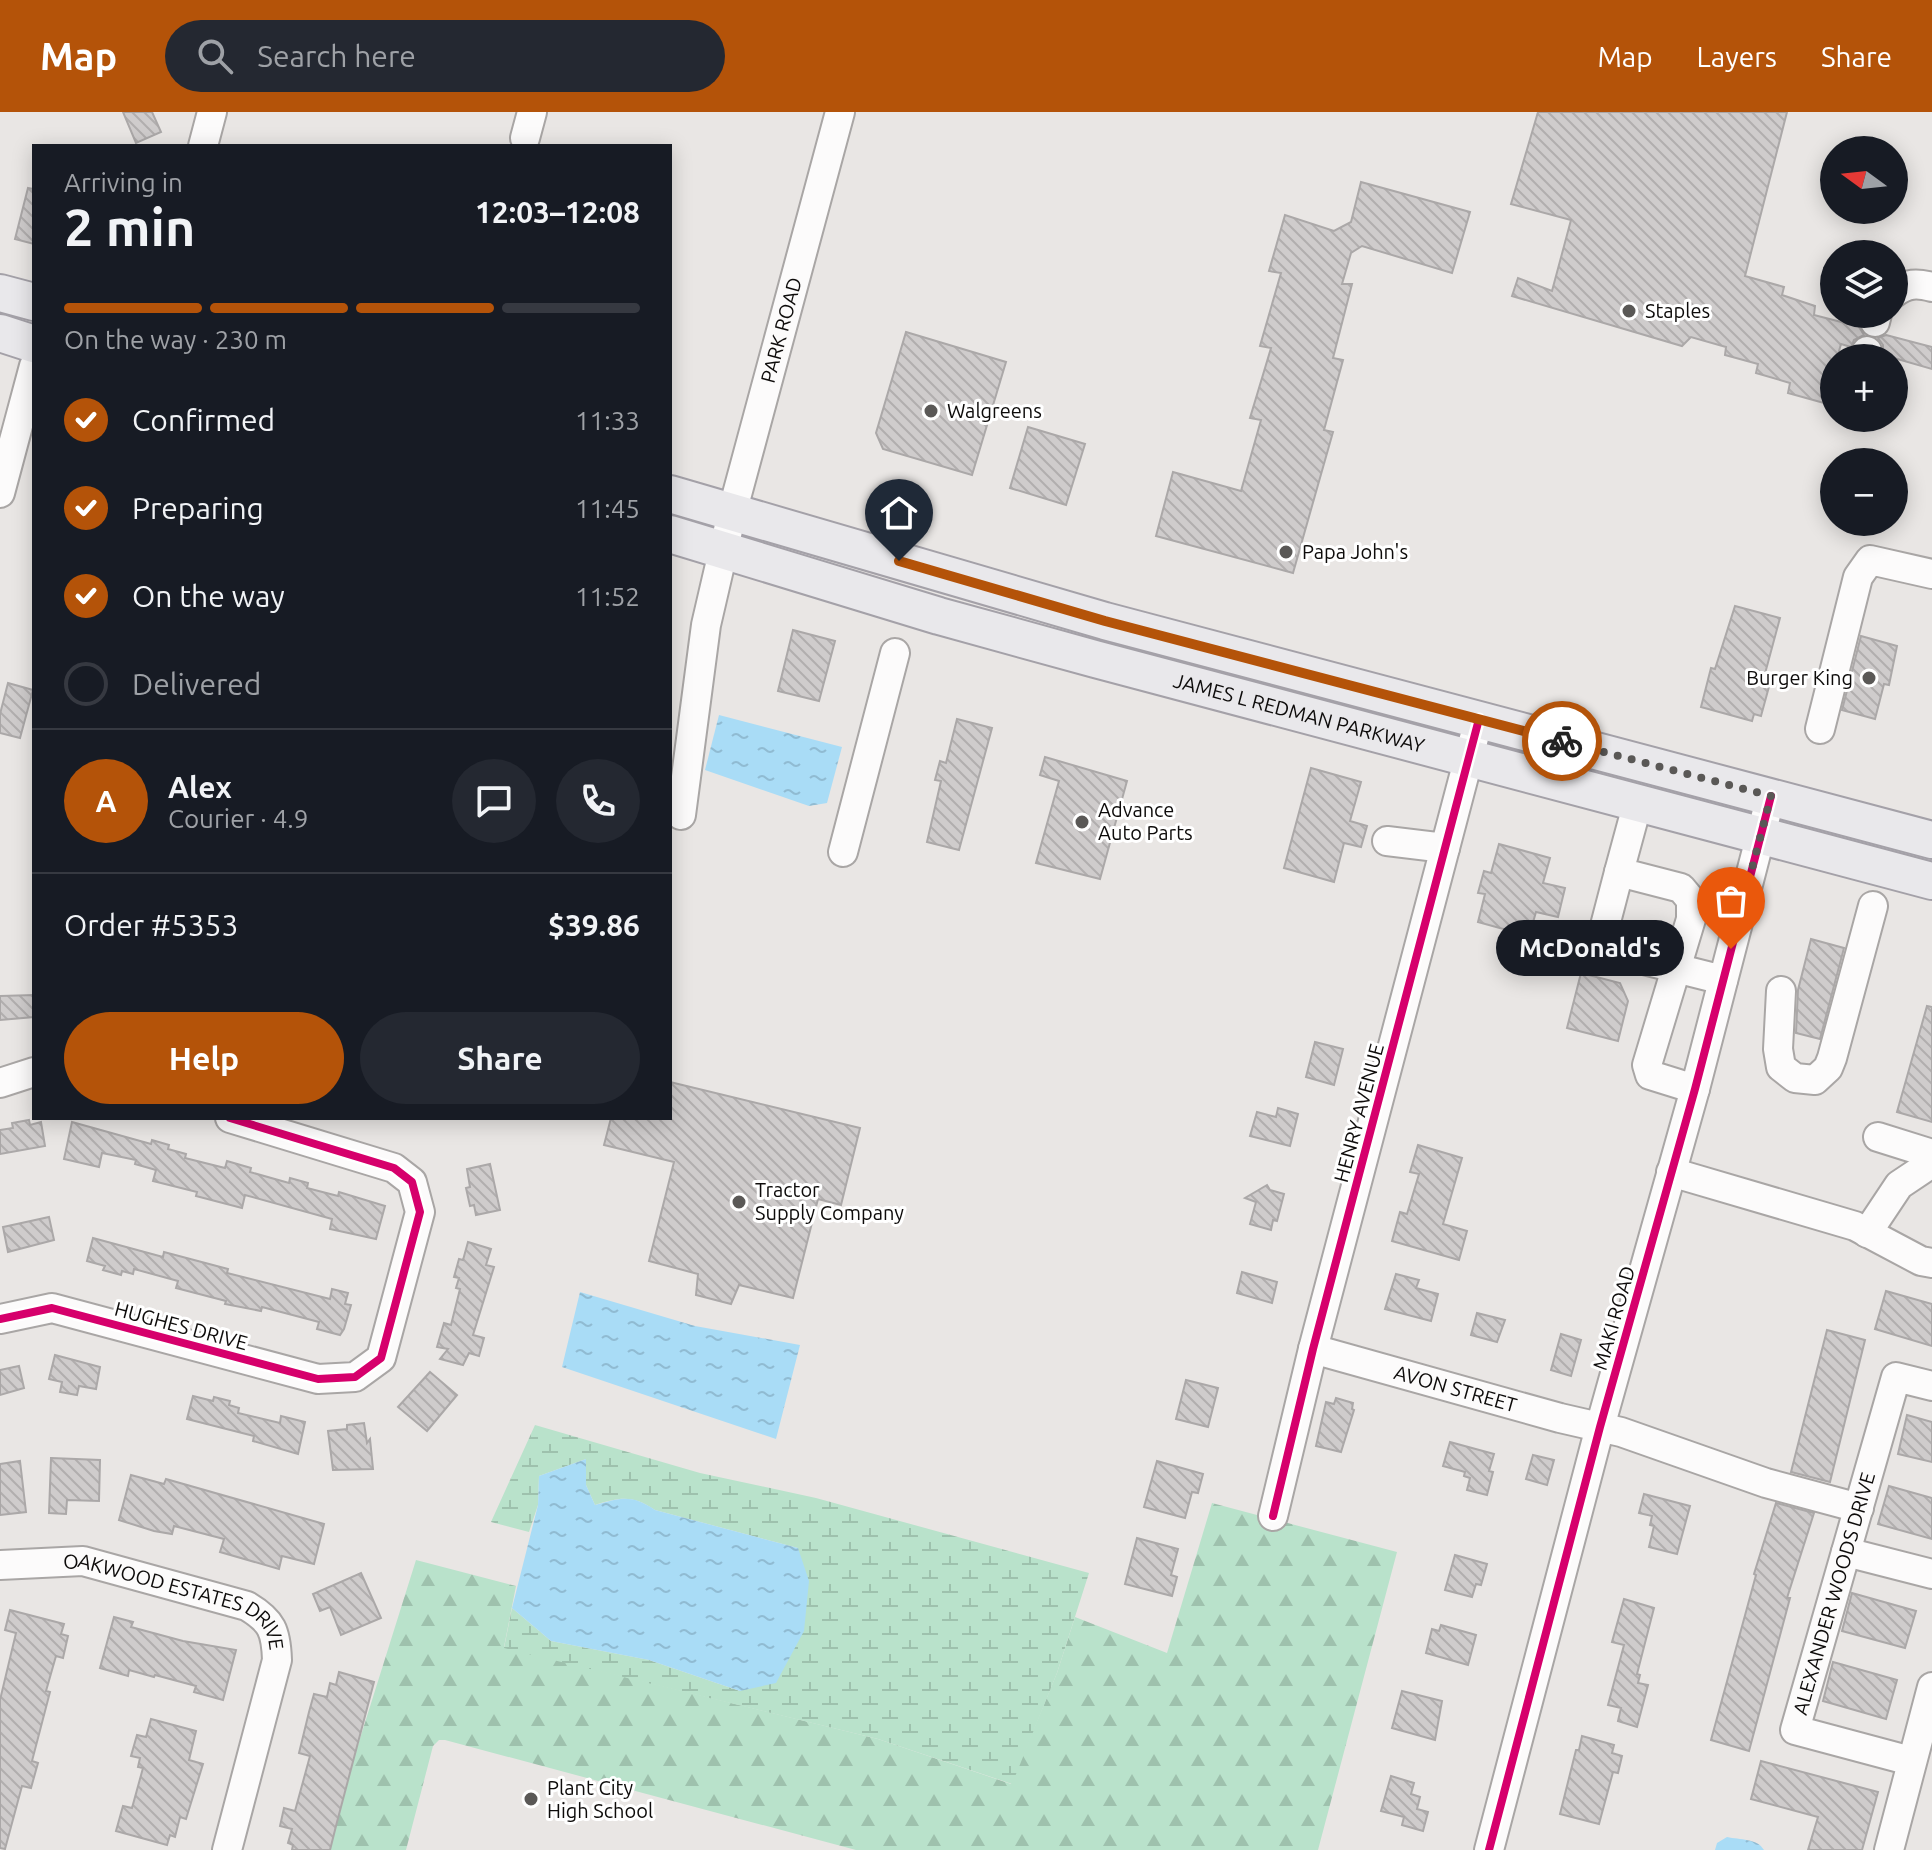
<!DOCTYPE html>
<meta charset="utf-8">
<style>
:root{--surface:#171b24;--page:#242831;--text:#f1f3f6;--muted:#9ea1a6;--line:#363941;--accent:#b45309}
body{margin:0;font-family:Ubuntu,sans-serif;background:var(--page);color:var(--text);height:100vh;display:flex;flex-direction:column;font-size:30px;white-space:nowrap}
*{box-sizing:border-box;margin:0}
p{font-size:26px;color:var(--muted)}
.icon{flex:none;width:44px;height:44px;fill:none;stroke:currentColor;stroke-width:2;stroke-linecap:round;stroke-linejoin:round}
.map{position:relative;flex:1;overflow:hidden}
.sheet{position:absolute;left:32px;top:32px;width:640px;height:976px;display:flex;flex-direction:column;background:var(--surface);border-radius:0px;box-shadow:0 4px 20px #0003}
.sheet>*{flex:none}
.needle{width:52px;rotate:285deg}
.fabs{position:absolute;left:1820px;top:24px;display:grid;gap:16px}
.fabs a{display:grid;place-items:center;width:88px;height:88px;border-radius:50%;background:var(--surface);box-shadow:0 4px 20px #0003;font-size:40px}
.pin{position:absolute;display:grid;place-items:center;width:68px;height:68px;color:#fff;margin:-82px -34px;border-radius:50% 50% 50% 0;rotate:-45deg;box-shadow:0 0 8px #0007}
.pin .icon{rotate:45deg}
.courier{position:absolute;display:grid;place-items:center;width:80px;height:80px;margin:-40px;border:6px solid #b45309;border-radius:50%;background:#fff;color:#222;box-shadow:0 2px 10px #0007}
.bubble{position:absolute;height:56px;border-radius:28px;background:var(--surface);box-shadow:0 4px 20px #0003;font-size:26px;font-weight:700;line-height:56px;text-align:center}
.head em{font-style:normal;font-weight:700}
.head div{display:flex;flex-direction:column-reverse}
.head{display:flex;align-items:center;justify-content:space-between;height:136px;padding:0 32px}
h1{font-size:52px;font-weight:700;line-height:60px}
.bar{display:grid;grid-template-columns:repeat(4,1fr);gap:12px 8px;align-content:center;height:96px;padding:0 32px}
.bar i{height:10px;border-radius:6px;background:var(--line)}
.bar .active{background:var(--accent)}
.bar p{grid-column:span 4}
.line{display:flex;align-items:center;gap:20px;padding:0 32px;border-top:2px solid var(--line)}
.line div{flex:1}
.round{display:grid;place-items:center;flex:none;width:84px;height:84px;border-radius:42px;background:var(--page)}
ol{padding:0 32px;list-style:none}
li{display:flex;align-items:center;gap:24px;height:88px}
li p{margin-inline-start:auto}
li .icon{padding:8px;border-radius:50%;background:var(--accent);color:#fff;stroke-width:4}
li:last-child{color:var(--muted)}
li i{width:44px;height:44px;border:4px solid var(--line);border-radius:50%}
.button{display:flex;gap:16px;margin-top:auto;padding:16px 32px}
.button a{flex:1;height:92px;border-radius:48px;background:var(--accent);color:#fff;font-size:32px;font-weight:700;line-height:92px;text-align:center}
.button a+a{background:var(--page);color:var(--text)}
header{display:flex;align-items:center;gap:48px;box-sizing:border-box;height:112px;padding:0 40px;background:var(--accent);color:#fff}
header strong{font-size:38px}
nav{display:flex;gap:44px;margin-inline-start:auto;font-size:28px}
.search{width:560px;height:72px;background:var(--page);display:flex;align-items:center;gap:20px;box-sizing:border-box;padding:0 28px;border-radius:44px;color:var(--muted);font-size:30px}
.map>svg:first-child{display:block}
.forest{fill:url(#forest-firs)}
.wetland{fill:url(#wetland-marsh)}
.water{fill:url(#water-ripples)}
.building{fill:url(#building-back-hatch);stroke:#aba8a8;stroke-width:2}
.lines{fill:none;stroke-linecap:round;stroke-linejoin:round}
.minor-casing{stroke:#a9a6a5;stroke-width:32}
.major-casing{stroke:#a4a1a8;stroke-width:40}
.minor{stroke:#fcfbfb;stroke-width:28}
.major{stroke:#e9e8eb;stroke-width:36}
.cycleway-casing{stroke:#fff;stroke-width:13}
.cycleway{stroke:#d6006c;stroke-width:8}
.done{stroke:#5a5856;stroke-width:8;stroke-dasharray:0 14.4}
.route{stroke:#b45309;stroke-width:10}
.poi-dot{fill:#5a5856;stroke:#fff;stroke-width:3}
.labels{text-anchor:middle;stroke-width:6;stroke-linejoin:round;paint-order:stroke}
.poi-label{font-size:20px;fill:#0d0b0a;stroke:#fff;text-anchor:start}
.street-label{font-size:20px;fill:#0d0b0a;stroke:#fff}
</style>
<header>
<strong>Map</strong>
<div class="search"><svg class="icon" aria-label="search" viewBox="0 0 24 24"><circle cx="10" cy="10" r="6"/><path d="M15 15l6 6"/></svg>Search here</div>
<nav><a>Map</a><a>Layers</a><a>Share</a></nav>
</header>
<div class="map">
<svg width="1932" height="1738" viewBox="0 0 1932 1738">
<defs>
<pattern id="forest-firs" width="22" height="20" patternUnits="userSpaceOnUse" patternTransform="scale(2)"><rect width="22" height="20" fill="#b9e2cb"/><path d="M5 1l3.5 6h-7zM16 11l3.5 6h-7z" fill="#9ec1ad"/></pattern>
<pattern id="wetland-marsh" width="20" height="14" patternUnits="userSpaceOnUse" patternTransform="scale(2)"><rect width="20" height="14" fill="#b9e2cb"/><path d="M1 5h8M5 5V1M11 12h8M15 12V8" fill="none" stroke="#9ec1ad"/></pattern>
<pattern id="water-ripples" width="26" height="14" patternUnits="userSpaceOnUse" patternTransform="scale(2)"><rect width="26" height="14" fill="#a9dcf6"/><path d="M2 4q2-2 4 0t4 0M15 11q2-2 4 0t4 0" fill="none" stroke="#90bbd2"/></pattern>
<pattern id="building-back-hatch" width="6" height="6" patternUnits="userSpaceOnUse" patternTransform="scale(2)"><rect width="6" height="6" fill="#cfcccc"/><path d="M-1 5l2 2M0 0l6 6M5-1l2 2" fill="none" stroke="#b1aeae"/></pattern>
</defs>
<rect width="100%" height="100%" fill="#e9e6e4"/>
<polygon class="forest" points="1212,1391 1397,1440 1318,1738 856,1738 445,1628 439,1628 433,1634 406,1738 325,1738 416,1448 516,1474 504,1535 878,1627 1011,1672 1057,1561 1075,1505 1167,1541"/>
<path class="wetland" d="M 535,1313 L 700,1361 L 816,1386 L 1089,1461 L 1057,1561 L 1012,1672 L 878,1627 L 504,1536 L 512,1496 L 551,1529 L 649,1548 L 740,1579 L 798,1436 L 655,1398 C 632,1383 621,1385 595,1393 L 586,1373 L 586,1347 L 539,1364 L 538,1393 L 529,1420 L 491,1410 Z"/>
<g class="water">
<polygon points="719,603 842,635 827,691 809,694 705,658"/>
<polygon points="580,1180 695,1214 800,1233 776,1327 562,1255"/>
<path d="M 586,1347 L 586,1373 L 595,1393 C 621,1386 631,1382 655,1398 L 798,1436 L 809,1469 L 804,1519 L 776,1571 L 740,1579 L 649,1548 L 551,1529 L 512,1496 L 538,1393 L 539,1364 Z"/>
<path d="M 1727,1725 C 1740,1728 1757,1726 1764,1738 L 1715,1738 L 1717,1731 Z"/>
</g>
<g class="building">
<polygon points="123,0 152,0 161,20 136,31"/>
<polygon points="1538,0 1787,0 1745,164 1784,175 1782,183 1815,194 1814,203 1849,212 1851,204 1858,206 1859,215 1864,223 1854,228 1851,235 1841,232 1837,246 1834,246 1834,257 1824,291 1788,281 1790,271 1756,261 1758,252 1725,243 1726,235 1691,225 1682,234 1512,184 1518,166 1552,179 1571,108 1511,92"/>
<polygon points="1361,70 1470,100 1452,161 1362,134 1351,141 1342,172 1352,172 1333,246 1343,248 1324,318 1333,320 1293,461 1156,424 1173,360 1241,379 1261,308 1250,306 1271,236 1260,234 1281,161 1269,159 1285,103 1334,119 1351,110"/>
<polygon points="28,76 34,77 34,132 15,127"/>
<polygon points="906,220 1006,250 972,363 883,337 876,321"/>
<polygon points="1886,223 1932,235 1932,257 1894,246 1883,246 1883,233 1878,226"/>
<polygon points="1028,315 1085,332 1066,393 1010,376"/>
<polygon points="1735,494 1780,506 1763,569 1770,571 1761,604 1754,602 1752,609 1701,595 1711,556 1715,557"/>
<polygon points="793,518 835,529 819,589 778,579"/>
<polygon points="1861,524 1897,534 1889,573 1884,572 1875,607 1842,598"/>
<polygon points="8,571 33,578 20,626 0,621 0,602"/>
<polygon points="957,607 992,616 959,738 927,730 941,669 935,668 940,649 946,651"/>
<polygon points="1045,645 1127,669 1100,767 1036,751 1059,669 1040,663"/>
<polygon points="1311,656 1361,670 1350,709 1367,714 1361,735 1344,731 1334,770 1284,756"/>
<polygon points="1499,732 1550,746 1543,771 1565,776 1558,805 1536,800 1529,824 1478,810 1485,782 1478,781 1484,759 1491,761"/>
<polygon points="1811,827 1844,836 1820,927 1796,921 1798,878"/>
<polygon points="1581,861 1620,871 1628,889 1618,929 1567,916"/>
<polygon points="34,883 34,905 0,908 0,884"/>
<polygon points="1927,894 1932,895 1932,1010 1897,1000"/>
<polygon points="1315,930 1343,937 1334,973 1306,965"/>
<polygon points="670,970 860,1016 841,1093 818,1087 793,1186 739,1173 731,1192 696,1183 698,1162 649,1149 674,1050 604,1033 611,1006 670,1006"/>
<polygon points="1278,996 1298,1002 1290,1034 1250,1024 1257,1000 1276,1005"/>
<polygon points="29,1008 30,1013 41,1010 45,1034 0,1042 0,1018 13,1016 12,1011"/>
<polygon points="72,1010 151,1032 152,1028 169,1033 168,1037 186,1042 185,1046 225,1056 227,1049 251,1056 250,1060 289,1071 290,1066 308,1071 307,1076 338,1084 339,1080 385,1094 376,1127 330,1117 332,1107 245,1083 242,1096 196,1084 197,1080 153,1069 156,1058 135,1052 136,1048 102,1041 99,1055 64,1047"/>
<polygon points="1418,1033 1462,1046 1443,1112 1467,1119 1459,1148 1392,1129 1400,1100 1407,1102 1419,1062 1410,1060"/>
<polygon points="490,1052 500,1098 476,1103 474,1093 470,1094 466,1076 470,1075 467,1057"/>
<polygon points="1267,1073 1270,1078 1284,1082 1277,1109 1273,1108 1271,1118 1250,1112 1256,1090 1245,1086"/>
<polygon points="49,1105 54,1128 8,1140 3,1115"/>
<polygon points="93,1126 163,1145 164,1140 228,1157 227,1161 330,1187 332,1177 348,1181 345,1192 351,1193 344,1217 340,1223 317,1217 319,1210 262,1195 261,1199 225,1192 226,1189 176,1176 178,1169 134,1157 133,1162 122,1159 121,1163 103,1158 105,1154 87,1149"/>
<polygon points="468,1130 491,1137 486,1153 494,1155 473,1223 484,1226 479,1244 469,1241 463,1253 440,1247 448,1237 437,1235 444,1211 451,1213 460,1177 456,1176 459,1166 454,1165 459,1147 463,1148"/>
<polygon points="1242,1160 1277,1170 1272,1191 1237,1181"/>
<polygon points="1396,1162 1419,1168 1416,1176 1438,1182 1431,1209 1385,1197"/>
<polygon points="1886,1179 1932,1192 1932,1234 1875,1217"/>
<polygon points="1477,1201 1505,1208 1497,1230 1471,1223"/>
<polygon points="1827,1218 1865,1228 1830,1370 1791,1360"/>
<polygon points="1561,1222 1581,1228 1571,1264 1551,1258"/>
<polygon points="55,1243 100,1255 96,1277 79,1274 77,1283 60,1280 62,1270 49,1267"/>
<polygon points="19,1254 24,1276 0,1283 0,1258"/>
<polygon points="430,1260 457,1283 427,1319 398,1295"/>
<polygon points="1186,1268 1218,1276 1208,1315 1176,1307"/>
<polygon points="193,1284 213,1289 214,1285 230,1289 229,1293 239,1296 238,1301 280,1311 281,1304 305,1310 298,1342 253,1329 254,1324 187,1307"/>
<polygon points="1336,1286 1353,1291 1352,1297 1354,1298 1341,1340 1316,1334 1326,1290 1334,1292"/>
<polygon points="1907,1303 1932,1310 1932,1350 1898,1342"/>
<polygon points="364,1311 367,1331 370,1327 373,1357 333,1358 328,1319 347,1317 347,1313"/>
<polygon points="1450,1330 1494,1342 1489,1359 1493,1360 1487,1383 1467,1378 1470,1366 1464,1364 1465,1360 1443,1354"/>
<polygon points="1533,1343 1554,1348 1547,1373 1526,1367"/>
<polygon points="51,1346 100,1348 99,1389 67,1388 66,1402 49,1401"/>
<polygon points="20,1349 26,1400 0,1403 0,1352"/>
<polygon points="1157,1349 1203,1362 1198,1381 1192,1380 1185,1406 1144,1395"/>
<polygon points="131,1363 164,1372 166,1367 324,1412 314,1452 282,1444 279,1457 220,1440 224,1427 174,1414 172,1422 154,1419 119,1408"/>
<polygon points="1889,1374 1932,1386 1932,1427 1878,1412"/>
<polygon points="1644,1382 1690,1394 1677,1442 1649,1435 1654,1414 1650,1413 1652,1404 1639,1401"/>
<polygon points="1776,1391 1814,1401 1787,1486 1790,1486 1749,1639 1711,1628 1756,1463 1754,1462"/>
<polygon points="1137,1426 1178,1437 1171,1463 1177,1465 1172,1484 1125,1472"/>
<polygon points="1455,1443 1487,1452 1481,1473 1476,1472 1472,1485 1445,1478"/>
<polygon points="361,1461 381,1506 341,1523 330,1495 320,1499 313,1482"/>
<polygon points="1852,1481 1916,1499 1905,1536 1842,1519"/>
<polygon points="1624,1487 1654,1496 1637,1562 1640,1563 1638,1571 1648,1573 1637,1615 1618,1609 1621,1596 1608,1593 1624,1533 1612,1530"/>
<polygon points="10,1498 64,1512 61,1522 68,1524 63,1546 56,1544 46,1579 50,1580 32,1649 38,1651 31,1676 22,1674 5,1737 0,1736 0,1588 16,1521 5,1518"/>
<polygon points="114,1505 133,1510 131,1515 183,1529 236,1538 223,1588 194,1580 196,1574 155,1563 154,1565 129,1558 128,1564 100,1556"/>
<polygon points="1441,1513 1476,1523 1468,1553 1426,1541 1432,1517 1439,1519"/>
<polygon points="1833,1550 1897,1568 1886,1607 1823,1589"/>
<polygon points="339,1560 374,1570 337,1710 330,1738 292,1738 293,1733 288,1731 292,1717 280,1714 284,1696 295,1699 310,1644 299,1641 309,1600 314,1582 327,1585 330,1571 336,1573"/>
<polygon points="1402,1579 1442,1589 1435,1628 1392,1616"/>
<polygon points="151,1607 196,1619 189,1648 203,1652 186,1707 180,1705 175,1725 170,1723 167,1733 116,1719 123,1694 132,1696 143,1656 138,1655 140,1646 131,1644 137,1623 146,1625"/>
<polygon points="1582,1624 1614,1633 1612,1641 1622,1644 1618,1661 1613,1660 1599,1712 1560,1702 1576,1638 1579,1638"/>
<polygon points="1761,1649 1878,1680 1862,1738 1808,1738 1818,1705 1751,1687"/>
<polygon points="1391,1664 1414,1671 1411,1682 1420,1685 1417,1697 1428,1700 1423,1719 1402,1713 1404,1705 1381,1699"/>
</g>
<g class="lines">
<defs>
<g id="minor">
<polyline points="525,26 532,0"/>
<polyline points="203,34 212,0"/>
<path d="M 1894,181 C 1907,171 1917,171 1932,175"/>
<polyline points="1875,210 1877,202"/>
<polyline points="1866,246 1867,239"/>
<polyline points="0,381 34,254"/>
<polyline points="1820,617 1858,465 1870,448 1932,462"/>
<polyline points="1638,690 1619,760 1681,776 1691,788 1691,807 1647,953 1650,963 1695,977"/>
<path id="s1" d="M 681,703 L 706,513 L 732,401 L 840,0"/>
<polyline points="1387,729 1445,736"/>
<polyline points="843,740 895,541"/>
<polyline points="1619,760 1601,829 1604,838 1723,868"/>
<polyline points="1781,879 1778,937 1781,955 1795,966 1815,968 1828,956 1832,946 1873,794"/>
<polyline points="0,971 34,960"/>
<polyline points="1878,1025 1932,1042"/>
<polyline points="1671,1060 1855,1114 1921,1149 1932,1151"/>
<polyline points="1867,1121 1899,1073 1932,1051"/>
<polyline points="0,1207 52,1196 318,1267 355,1265 381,1246 420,1100 412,1070 394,1056 230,1006"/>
<path id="s2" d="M 1313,1237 L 1560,1306 L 1621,1320 L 1766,1371 L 1859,1396"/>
<polyline points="1273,1404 1313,1237 1474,626"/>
<polyline points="1846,1440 1932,1462"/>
<path id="s3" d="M 0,1453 L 83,1449 L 247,1494 C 272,1509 276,1519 277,1548 L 227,1738"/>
<path id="s4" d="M 1911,1649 L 1795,1618 L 1896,1265 L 1932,1274"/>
<polyline points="1489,1738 1600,1315 1695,977 1766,703"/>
<polyline points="1889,1738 1932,1575"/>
</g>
<g id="major">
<polyline points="0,181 34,190"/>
<polyline points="0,221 34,232"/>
<polyline points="670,382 1105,509 1932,728"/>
<path id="s5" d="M 670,422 L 939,504 L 1095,547 L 1932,769"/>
</g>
</defs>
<use href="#minor" class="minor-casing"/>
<use href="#major" class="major-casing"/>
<use href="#minor" class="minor"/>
<use href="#major" class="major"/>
<defs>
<g id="cycleway">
<polyline points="0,1207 52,1196 318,1267 355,1265 381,1246 420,1100 412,1070 394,1056 230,1006"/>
<polyline points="1273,1404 1313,1237 1479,607"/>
<polyline points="1489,1738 1600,1315 1695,977 1771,684"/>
</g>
</defs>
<use href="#cycleway" class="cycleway-casing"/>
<use href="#cycleway" class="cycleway"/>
</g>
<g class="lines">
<polyline class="done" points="1562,629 1771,684 1731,837"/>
<polyline class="route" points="899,449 1105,509 1562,629"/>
</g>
<g class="poi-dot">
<circle cx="1629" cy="199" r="8"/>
<circle cx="931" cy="299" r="8"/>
<circle cx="1286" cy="440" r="8"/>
<circle cx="1869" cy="566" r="8"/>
<circle cx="1082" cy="710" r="8"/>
<circle cx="739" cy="1090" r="8"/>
<circle cx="531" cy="1687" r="8"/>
</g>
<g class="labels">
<g class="poi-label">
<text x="1645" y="206">Staples</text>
<text x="947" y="306">Walgreens</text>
<text x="1302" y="447">Papa John's</text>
<text x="1853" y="573" text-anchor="end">Burger King</text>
<text x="1098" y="705">Advance<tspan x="1098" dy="23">Auto Parts</tspan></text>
<text x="755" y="1085">Tractor<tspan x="755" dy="23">Supply Company</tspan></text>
<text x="547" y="1683">Plant City<tspan x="547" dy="23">High School</tspan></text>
</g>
<g class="street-label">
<text dy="7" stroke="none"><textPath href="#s1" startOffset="496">PARK ROAD</textPath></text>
<text dy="7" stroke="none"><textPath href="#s5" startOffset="654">JAMES L REDMAN PARKWAY</textPath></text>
<text transform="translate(1359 1001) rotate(-75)" y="7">HENRY AVENUE</text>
<text transform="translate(1614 1206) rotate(-74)" y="7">MAKI ROAD</text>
<text transform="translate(181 1214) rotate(15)" y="7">HUGHES DRIVE</text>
<text dy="7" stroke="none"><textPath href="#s2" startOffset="148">AVON STREET</textPath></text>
<text dy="7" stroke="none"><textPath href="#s4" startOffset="262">ALEXANDER WOODS DRIVE</textPath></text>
<text dy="7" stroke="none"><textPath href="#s3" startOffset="186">OAKWOOD ESTATES DRIVE</textPath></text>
</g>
</g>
</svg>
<div class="fabs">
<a><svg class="needle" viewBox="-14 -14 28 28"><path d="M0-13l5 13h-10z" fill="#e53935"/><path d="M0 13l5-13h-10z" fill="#9ea1a6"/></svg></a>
<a><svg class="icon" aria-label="layers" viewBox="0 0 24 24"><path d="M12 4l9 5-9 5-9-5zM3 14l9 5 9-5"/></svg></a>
<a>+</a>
<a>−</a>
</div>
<div class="pin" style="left:1731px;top:837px;background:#ea580c"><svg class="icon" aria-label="bag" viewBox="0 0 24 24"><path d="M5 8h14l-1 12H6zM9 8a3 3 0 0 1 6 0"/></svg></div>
<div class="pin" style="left:899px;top:449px;background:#1f2937"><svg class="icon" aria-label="home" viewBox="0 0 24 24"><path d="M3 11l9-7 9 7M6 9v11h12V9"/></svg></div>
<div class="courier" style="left:1562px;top:629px"><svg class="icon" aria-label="bike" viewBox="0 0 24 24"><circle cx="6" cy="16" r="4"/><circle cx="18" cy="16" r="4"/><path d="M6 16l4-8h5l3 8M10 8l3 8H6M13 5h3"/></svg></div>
<div class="bubble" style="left:1496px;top:808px;width:188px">McDonald's</div>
<section class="sheet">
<div class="head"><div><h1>2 min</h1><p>Arriving in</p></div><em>12:03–12:08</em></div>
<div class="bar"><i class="active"></i><i class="active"></i><i class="active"></i><i></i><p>On the way · 230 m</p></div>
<ol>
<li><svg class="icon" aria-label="check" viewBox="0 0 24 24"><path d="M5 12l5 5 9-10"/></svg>Confirmed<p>11:33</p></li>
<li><svg class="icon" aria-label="check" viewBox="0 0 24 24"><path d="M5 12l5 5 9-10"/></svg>Preparing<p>11:45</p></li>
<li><svg class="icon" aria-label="check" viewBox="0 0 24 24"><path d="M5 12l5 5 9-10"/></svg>On the way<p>11:52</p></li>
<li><i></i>Delivered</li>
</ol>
<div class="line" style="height:144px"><b class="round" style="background:var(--accent);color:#fff">A</b><div><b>Alex</b><p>Courier · 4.9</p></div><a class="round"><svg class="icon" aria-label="chat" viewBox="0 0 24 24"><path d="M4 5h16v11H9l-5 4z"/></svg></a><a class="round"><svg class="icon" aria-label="phone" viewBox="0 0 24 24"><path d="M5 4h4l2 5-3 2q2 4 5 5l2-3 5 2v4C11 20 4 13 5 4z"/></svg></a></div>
<div class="line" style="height:104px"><div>Order #5353</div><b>$39.86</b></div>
<div class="button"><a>Help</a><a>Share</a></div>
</section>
</div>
